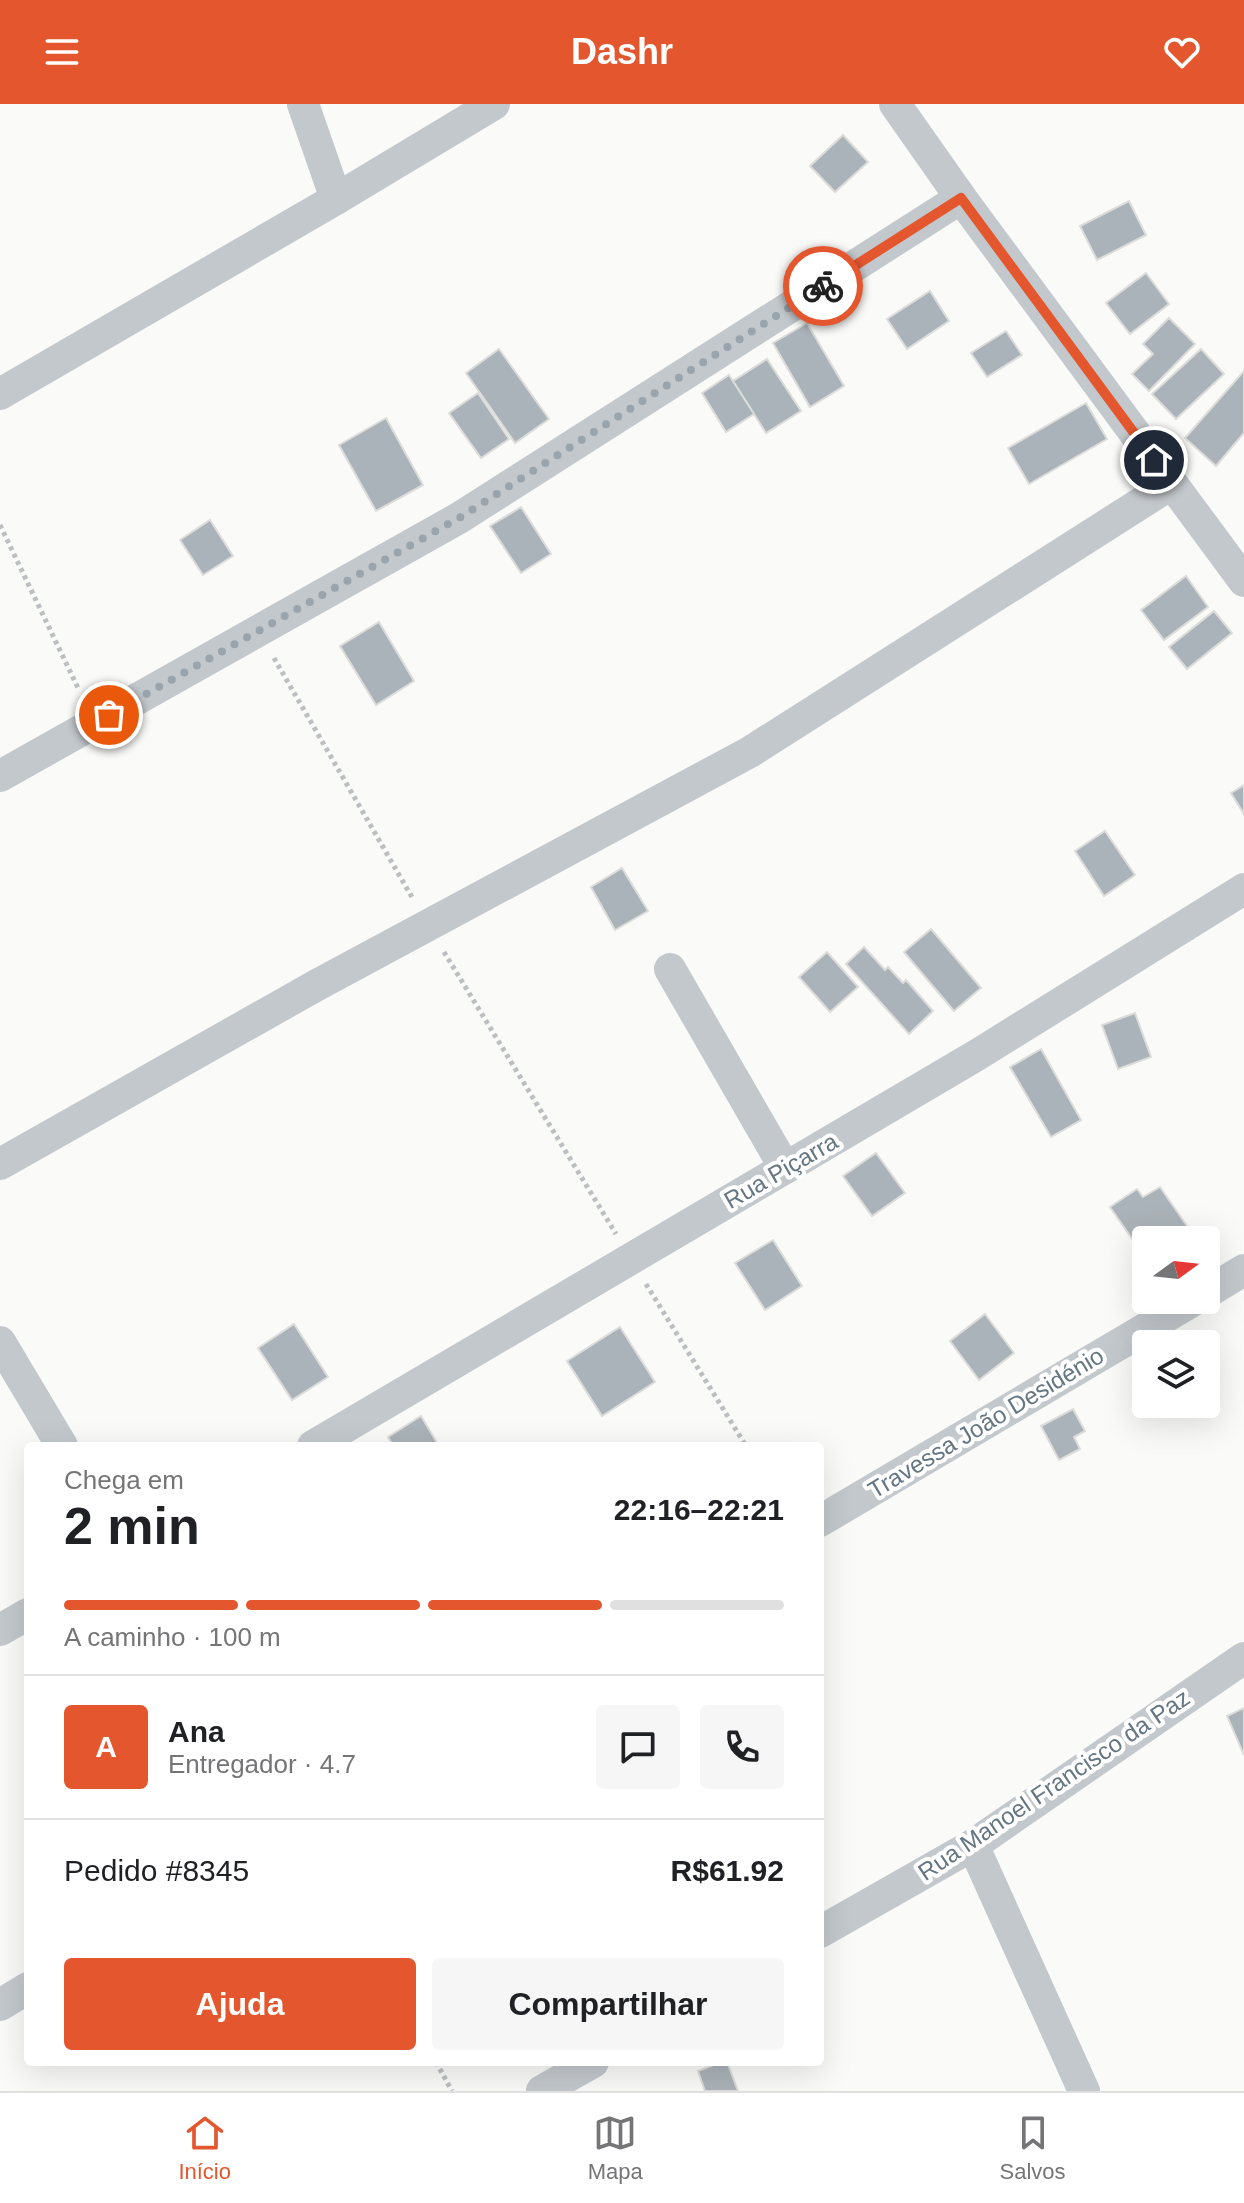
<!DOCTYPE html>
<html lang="pt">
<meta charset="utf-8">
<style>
:root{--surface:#fff;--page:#f6f6f6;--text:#202124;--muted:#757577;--line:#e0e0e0;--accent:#e4572e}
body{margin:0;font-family:Arial,sans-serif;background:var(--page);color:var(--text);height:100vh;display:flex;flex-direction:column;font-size:30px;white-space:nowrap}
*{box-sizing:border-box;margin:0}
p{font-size:26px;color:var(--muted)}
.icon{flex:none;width:44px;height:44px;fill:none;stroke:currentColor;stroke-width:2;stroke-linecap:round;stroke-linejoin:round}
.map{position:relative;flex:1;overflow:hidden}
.drawer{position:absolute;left:24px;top:1338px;width:800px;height:624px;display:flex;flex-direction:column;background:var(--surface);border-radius:8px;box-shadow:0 8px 32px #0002}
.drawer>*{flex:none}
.needle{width:52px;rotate:75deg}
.fabs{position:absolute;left:1132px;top:1122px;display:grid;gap:16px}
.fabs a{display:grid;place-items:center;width:88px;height:88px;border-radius:8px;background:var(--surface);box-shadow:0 8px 32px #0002;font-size:40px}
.pin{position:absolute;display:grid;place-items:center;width:68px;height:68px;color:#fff;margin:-34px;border:4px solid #fff;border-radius:50%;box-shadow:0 2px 8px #0007}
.courier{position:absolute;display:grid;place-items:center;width:80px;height:80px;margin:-40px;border:6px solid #e4572e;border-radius:50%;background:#fff;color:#222;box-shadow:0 2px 10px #0007}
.summary em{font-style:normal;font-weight:800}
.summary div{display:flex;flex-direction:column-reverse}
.summary{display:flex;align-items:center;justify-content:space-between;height:136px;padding:0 40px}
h1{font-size:52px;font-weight:800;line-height:60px}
.bar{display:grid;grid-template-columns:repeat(4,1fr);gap:12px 8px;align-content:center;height:96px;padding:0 40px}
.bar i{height:10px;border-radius:6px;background:var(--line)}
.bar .on{background:var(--accent)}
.bar p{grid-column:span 4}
.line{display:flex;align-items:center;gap:20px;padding:0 40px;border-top:2px solid var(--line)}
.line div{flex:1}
.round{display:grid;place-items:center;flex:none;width:84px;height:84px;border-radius:8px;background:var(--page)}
.primary-button{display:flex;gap:16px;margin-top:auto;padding:16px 40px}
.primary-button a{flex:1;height:92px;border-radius:8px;background:var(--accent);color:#fff;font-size:32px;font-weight:800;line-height:92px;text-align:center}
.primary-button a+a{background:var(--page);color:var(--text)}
header{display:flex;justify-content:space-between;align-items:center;height:104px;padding:0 40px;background:var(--accent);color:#fff;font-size:36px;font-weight:800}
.dock{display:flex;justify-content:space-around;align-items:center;height:112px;border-top:2px solid var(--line);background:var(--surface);font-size:22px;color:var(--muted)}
.dock a{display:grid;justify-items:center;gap:4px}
.dock .on{color:var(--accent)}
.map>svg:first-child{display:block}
.building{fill:#aab3b9;stroke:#dcdcda;stroke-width:2}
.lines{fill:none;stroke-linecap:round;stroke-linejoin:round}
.path{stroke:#bbbfc2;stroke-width:5;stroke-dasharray:4 4;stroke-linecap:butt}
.street{stroke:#c3c8cc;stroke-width:32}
.done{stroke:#99a4ac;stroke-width:8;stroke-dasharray:0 14.4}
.route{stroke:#e4572e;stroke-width:10}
.labels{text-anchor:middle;stroke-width:8;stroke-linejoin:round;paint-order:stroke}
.street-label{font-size:24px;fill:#657683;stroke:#fff}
</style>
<header><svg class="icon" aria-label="menu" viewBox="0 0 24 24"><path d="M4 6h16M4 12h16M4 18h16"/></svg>Dashr<svg class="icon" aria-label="heart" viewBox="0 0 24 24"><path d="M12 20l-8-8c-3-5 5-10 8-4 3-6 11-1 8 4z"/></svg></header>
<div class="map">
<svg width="1244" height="1987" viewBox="0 0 1244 1987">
<rect width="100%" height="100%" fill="#fafaf8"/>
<g class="building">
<polygon points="843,31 868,58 835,88 810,62"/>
<polygon points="1129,97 1146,131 1097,156 1080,122"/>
<polygon points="1146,169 1169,200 1130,230 1106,199"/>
<polygon points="930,187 949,217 907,245 887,215"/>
<polygon points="1169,214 1195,240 1149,287 1132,270 1153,250 1143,240"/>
<polygon points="807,219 844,282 810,303 773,239"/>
<polygon points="1006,227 1022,251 987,273 971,249"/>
<polygon points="499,245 549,315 515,339 466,269"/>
<polygon points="1201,245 1224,270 1176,315 1152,290"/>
<polygon points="767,255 801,307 766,329 733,277"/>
<polygon points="1244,267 1244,329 1216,362 1185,334"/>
<polygon points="729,271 754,310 726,328 702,289"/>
<polygon points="478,289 509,335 481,354 449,309"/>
<polygon points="1086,299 1107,335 1029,380 1008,344"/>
<polygon points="386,314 423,381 376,407 339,341"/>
<polygon points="521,403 551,450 521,469 490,422"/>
<polygon points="210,416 233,452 203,471 180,436"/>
<polygon points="1186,472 1208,503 1164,536 1141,506"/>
<polygon points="1214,507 1232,529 1187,565 1169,543"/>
<polygon points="379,518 414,577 376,601 340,542"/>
<polygon points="1244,681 1244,710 1231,689"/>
<polygon points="1105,727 1135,771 1104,792 1075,747"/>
<polygon points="622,764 648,807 615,826 591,783"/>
<polygon points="931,825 981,884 954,907 904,848"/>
<polygon points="864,843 885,866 888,863 903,879 906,876 933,907 909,930 846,860"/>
<polygon points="827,848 858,883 830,908 799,873"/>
<polygon points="1135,909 1151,953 1118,965 1102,921"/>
<polygon points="1041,945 1081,1016 1051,1033 1010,963"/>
<polygon points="876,1049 905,1089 872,1112 843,1072"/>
<polygon points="1160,1083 1196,1135 1146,1136 1146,1155 1110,1103 1137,1085 1143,1093"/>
<polygon points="773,1136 802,1182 765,1206 735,1159"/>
<polygon points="985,1210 1014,1249 979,1276 950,1237"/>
<polygon points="294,1220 328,1273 292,1296 258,1244"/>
<polygon points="620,1223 655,1278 602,1312 567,1257"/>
<polygon points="1073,1305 1085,1327 1074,1333 1080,1345 1059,1356 1041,1322"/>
<polygon points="421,1312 439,1342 393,1342 388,1333"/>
<polygon points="1244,1604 1244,1651 1227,1612"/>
<polygon points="721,1958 727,1958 738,1987 705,1987 698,1967"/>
</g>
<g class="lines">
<g class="path">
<polyline points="0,421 78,584"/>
<polyline points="274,554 413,795"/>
<polyline points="444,848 616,1130"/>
<polyline points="646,1180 746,1342"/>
<polyline points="436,1958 452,1987"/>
</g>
<g class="street">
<polyline points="303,0 336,95"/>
<polyline points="895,0 961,94 1244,477"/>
<polyline points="0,290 336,95 494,0"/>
<polyline points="0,672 459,414 961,94"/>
<polyline points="670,865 785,1064"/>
<polyline points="0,1060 317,881 750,648 1171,380"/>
<polyline points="1206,1189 1244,1166"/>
<polyline points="0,1238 62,1342"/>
<polyline points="313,1342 977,951 1244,785"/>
<polyline points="820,1417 1194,1196"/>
<polyline points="0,1526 28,1510"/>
<polyline points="973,1741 1084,1987"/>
<polyline points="820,1828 973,1741 1244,1554"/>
<polyline points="0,1901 28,1884"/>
<polyline points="542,1987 593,1958"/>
</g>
</g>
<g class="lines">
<polyline class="done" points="109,611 459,414 823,182"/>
<polyline class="route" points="823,182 961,94 1154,356"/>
</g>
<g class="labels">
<g class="street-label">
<text transform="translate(781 1067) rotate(-30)" y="8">Rua Piçarra</text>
<text transform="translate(986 1319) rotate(-31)" y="8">Travessa João Desidénio</text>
<text transform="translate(1054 1681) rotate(-34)" y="8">Rua Manoel Francisco da Paz</text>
</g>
</g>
</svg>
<div class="fabs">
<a><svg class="needle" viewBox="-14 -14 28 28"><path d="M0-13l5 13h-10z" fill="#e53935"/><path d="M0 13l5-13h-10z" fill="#757577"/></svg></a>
<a><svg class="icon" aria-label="layers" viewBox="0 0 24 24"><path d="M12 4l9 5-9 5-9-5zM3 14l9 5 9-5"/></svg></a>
</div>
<div class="pin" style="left:109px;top:611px;background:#ea580c"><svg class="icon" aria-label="bag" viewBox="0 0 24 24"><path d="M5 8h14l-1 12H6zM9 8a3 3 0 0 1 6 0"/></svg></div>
<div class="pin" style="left:1154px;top:356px;background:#1f2937"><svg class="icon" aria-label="home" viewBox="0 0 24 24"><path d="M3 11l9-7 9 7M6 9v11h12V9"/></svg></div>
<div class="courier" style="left:823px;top:182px"><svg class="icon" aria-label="bike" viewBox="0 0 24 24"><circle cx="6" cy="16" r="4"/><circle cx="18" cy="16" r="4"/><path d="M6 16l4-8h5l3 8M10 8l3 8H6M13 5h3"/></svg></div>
<section class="drawer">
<div class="summary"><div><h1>2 min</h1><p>Chega em</p></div><em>22:16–22:21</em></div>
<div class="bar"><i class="on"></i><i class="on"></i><i class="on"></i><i></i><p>A caminho · 100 m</p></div>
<div class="line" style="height:144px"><b class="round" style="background:var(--accent);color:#fff">A</b><div><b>Ana</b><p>Entregador · 4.7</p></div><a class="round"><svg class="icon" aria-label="chat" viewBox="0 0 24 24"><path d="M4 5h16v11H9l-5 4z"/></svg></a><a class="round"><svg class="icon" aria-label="phone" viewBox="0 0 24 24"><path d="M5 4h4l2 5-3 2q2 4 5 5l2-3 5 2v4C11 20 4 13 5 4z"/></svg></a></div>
<div class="line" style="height:104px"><div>Pedido #8345</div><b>R$61.92</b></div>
<div class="primary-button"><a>Ajuda</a><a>Compartilhar</a></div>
</section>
</div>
<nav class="dock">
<a class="on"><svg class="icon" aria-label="home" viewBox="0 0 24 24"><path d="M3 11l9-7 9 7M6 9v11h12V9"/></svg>Início</a>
<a><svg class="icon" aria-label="map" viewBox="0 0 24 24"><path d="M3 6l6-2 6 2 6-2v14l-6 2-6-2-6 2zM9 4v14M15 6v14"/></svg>Mapa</a>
<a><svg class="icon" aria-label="saved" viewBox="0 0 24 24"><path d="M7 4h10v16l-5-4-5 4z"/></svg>Salvos</a>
</nav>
